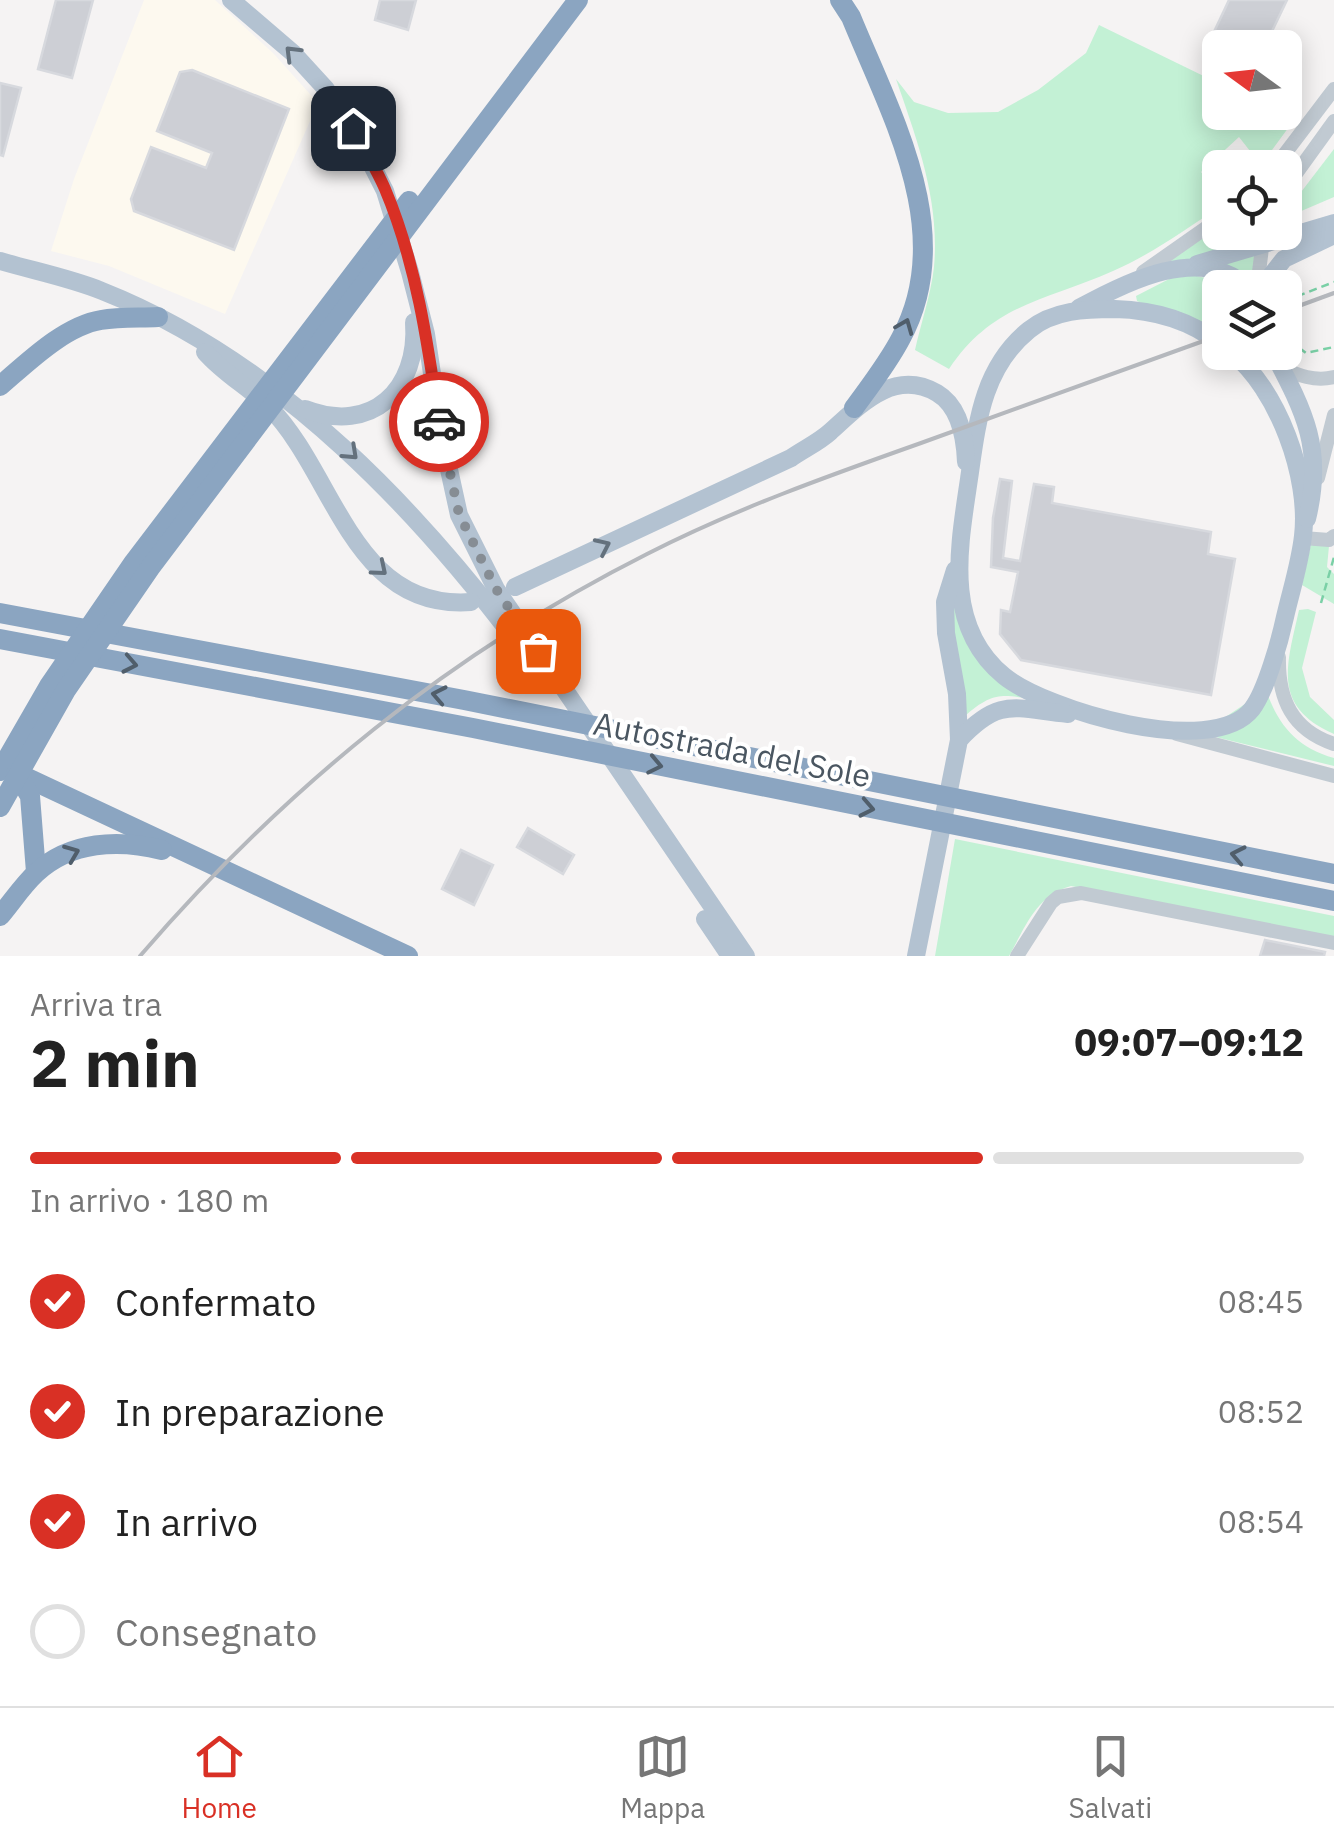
<!DOCTYPE html>
<html lang="it">
<meta charset="utf-8">
<style>
:root{--surface:#fff;--page:#f2f2f2;--text:#222;--muted:#767676;--line:#e0e0e0;--accent:#d93025}
body{margin:0;font-family:"IBM Plex Sans",sans-serif;background:var(--page);color:var(--text);height:100vh;display:flex;flex-direction:column;font-size:38px;white-space:nowrap}
*{box-sizing:border-box;margin:0}
p{font-size:32px;color:var(--muted)}
.icon{flex:none;width:55px;height:55px;fill:none;stroke:currentColor;stroke-width:2;stroke-linecap:round;stroke-linejoin:round}
.map{position:relative;height:956px;overflow:hidden}
.sheet{display:flex;flex-direction:column;background:var(--surface);flex:1}
.sheet>*{flex:none}
.needle{width:65px;rotate:285deg}
.tools{position:absolute;left:1202px;top:30px;display:grid;gap:20px}
.tools a{display:grid;place-items:center;width:100px;height:100px;border-radius:15px;background:var(--surface);box-shadow:0 5px 25px #0003;font-size:50px}
.pin{position:absolute;display:grid;place-items:center;width:85px;height:85px;color:#fff;margin:-42px;border-radius:20px;box-shadow:0 5px 15px #0006}
.courier{position:absolute;display:grid;place-items:center;width:100px;height:100px;margin:-50px;border:8px solid #d93025;border-radius:50%;background:#fff;color:#222;box-shadow:0 2px 12px #0007}
.overview em{font-style:normal;font-weight:700}
.overview div{display:flex;flex-direction:column-reverse}
.overview{display:flex;align-items:center;justify-content:space-between;height:170px;padding:0 30px}
h1{font-size:65px;font-weight:700;line-height:75px}
.bar{display:grid;grid-template-columns:repeat(4,1fr);gap:15px 10px;align-content:center;height:120px;padding:0 30px}
.bar i{height:12px;border-radius:8px;background:var(--line)}
.bar .active{background:var(--accent)}
.bar p{grid-column:span 4}
ol{padding:0 30px;list-style:none}
li{display:flex;align-items:center;gap:30px;height:110px}
li p{margin-inline-start:auto}
li .icon{padding:10px;border-radius:50%;background:var(--accent);color:#fff;stroke-width:4}
li:last-child{color:var(--muted)}
li i{width:55px;height:55px;border:5px solid var(--line);border-radius:50%}
.tab-bar{display:flex;justify-content:space-around;align-items:center;height:140px;border-top:2px solid var(--line);background:var(--surface);font-size:28px;color:var(--muted)}
.tab-bar a{display:grid;justify-items:center;gap:5px}
.tab-bar .active{color:var(--accent)}
.map>svg:first-child{display:block}
.commercial{fill:#fdf9ef}
.green{fill:#c3f1d5}
.building{fill:#cdcfd5;stroke:#d7d9de;stroke-width:2.5}
.lines{fill:none;stroke-linecap:round;stroke-linejoin:round}
.path{stroke:#7ad0a6;stroke-width:2.5;stroke-dasharray:8 5;stroke-linecap:butt}
.minor{stroke:#c1cad2;stroke-width:14}
.major{stroke:#b3c2d1;stroke-width:18}
.highway{stroke:#8ba5c1;stroke-width:20}
.rail{stroke:#b5b8bd;stroke-width:4}
.oneway{stroke:#64717d}
.oneway2{stroke:#505e6b}
.done{stroke:#868d94;stroke-width:10;stroke-dasharray:0 18}
.route{stroke:#d93025;stroke-width:12}
.labels{text-anchor:middle;stroke-width:8;stroke-linejoin:round;paint-order:stroke}
.street-label{font-size:32px;fill:#4a5661;stroke:#fff}
</style>
<div class="map">
<svg width="1334" height="956" viewBox="0 0 1334 956">
<rect width="100%" height="100%" fill="#f5f3f3"/>
<polygon class="commercial" points="144,0 215,0 273,53 318,103 225,314 109,266 51,251 74,179"/>
<g class="green">
<path d="M 1099,25 L 1220,84 L 1220,112 L 1278,113 L 1294,120 L 1261,165 L 1239,137 L 1201,172 L 1220,192 L 1220,206 C 1189,228 1148,256 1113,271 C 1046,301 993,303 949,369 L 915,350 C 921,323 931,294 934,267 C 940,200 917,140 896,79 L 914,102 L 948,113 L 998,112 L 1038,90 L 1086,53 Z"/>
<polygon points="1334,149 1334,197 1285,218 1285,213"/>
<polygon points="1220,223 1220,232 1261,233 1252,286 1237,270 1151,272"/>
<polygon points="1188,274 1219,281 1228,287 1220,288 1220,339 1137,301 1136,296 1171,278"/>
<polygon points="1311,544 1329,546 1327,567 1334,574 1334,604 1302,585"/>
<path d="M 954,598 L 971,647 L 1045,701 C 1005,696 996,688 964,717 L 952,617 Z"/>
<path d="M 1308,609 L 1316,612 L 1302,668 L 1310,697 L 1334,720 L 1334,734 C 1271,706 1287,665 1299,610 Z"/>
<path d="M 1266,690 C 1278,725 1297,748 1334,758 L 1334,766 L 1195,732 L 1203,732 Z"/>
<path d="M 955,839 L 1334,916 L 1334,938 L 1071,886 C 1036,895 1025,928 1009,956 L 935,956 Z"/>
</g>
<g class="building">
<polygon points="56,0 93,0 72,78 38,69"/>
<polygon points="380,0 416,0 408,30 375,20"/>
<polygon points="1229,0 1287,0 1264,48 1220,48 1220,56 1206,49"/>
<polygon points="192,70 289,109 234,250 134,211 131,199 151,147 206,168 212,153 157,131 180,72"/>
<polygon points="0,83 21,88 3,156 0,155"/>
<polygon points="1000,479 1012,481 1003,558 1020,561 1034,484 1054,487 1052,503 1211,532 1208,554 1235,559 1211,695 1021,660 1000,634 1001,610 1010,612 1018,572 991,567 993,518"/>
<polygon points="528,828 574,855 563,874 517,847"/>
<polygon points="461,850 493,865 474,905 442,889"/>
<polygon points="1265,940 1325,952 1324,956 1260,956"/>
</g>
<g class="lines">
<g class="path">
<polyline points="1285,301 1334,282"/>
<polyline points="1289,340 1306,353 1334,347"/>
<polyline points="1321,603 1334,557"/>
</g>
<g class="minor">
<polyline points="1274,168 1334,89"/>
<polyline points="1285,189 1334,121"/>
<polyline points="1143,272 1220,218"/>
<polyline points="1257,288 1264,232"/>
<path d="M 1281,368 C 1298,375 1315,382 1334,377"/>
<polyline points="1318,478 1334,415"/>
<polyline points="1303,538 1329,540 1334,536"/>
<path d="M 1279,657 C 1278,699 1292,730 1334,744"/>
<polyline points="1177,734 1334,776"/>
<polyline points="1017,956 1051,903 1058,897 1081,893 1334,943"/>
</g>
<g class="major">
<polyline points="231,0 293,53 325,88 353,128 385,191 410,272 426,334 441,433 459,515 496,589 746,956"/>
<path d="M 0,261 C 34,271 70,278 102,291 C 281,362 423,514 534,665"/>
<polyline points="1197,264 1334,223"/>
<polyline points="1261,288 1284,259 1334,235"/>
<path d="M 1079,308 C 1126,282 1202,243 1248,288"/>
<path d="M 1220,344 C 1190,320 1154,310 1115,309 C 1086,309 1053,310 1029,330 C 982,368 977,424 969,479 C 959,547 943,626 1004,676 C 1046,710 1212,760 1252,709 C 1266,691 1280,640 1285,617 C 1291,591 1300,563 1303,536 C 1310,477 1278,389 1231,352"/>
<path d="M 205,352 C 224,374 249,387 269,407 C 335,473 352,611 471,602"/>
<path d="M 1273,352 C 1305,413 1324,449 1307,519"/>
<path d="M 305,409 C 372,435 419,389 414,322"/>
<polyline points="955,570 945,602 946,633 957,694 959,740"/>
<path d="M 515,587 L 791,458 C 804,449 819,442 830,432 C 860,405 894,368 937,393 C 959,406 965,437 966,462"/>
<polyline points="705,919 730,956"/>
<path d="M 916,956 L 959,740 C 1000,696 1015,709 1068,714"/>
</g>
<g class="highway">
<path d="M 840,0 L 851,17 C 891,115 958,233 901,338 C 888,363 870,386 854,408"/>
<path d="M 0,386 C 27,363 64,326 101,320 C 120,317 139,318 158,317"/>
<polyline points="0,613 464,700 1334,874"/>
<polyline points="0,639 473,728 1334,901"/>
<polyline points="6,768 408,956"/>
<polyline points="0,771 49,686 134,562 409,201"/>
<polyline points="16,773 30,796 36,872"/>
<polyline points="0,807 66,690 150,568 578,0"/>
<path d="M 0,916 C 12,902 22,886 36,873 C 70,841 119,839 162,850"/>
</g>
<g class="rail">
<polyline points="1285,311 1334,293"/>
<path d="M 140,956 C 285,788 449,654 647,554 C 735,509 828,476 921,443 C 1020,407 1120,371 1220,335"/>
</g>
</g>
<defs><path id="oneway-chevron" d="M-2-3.5L2.5 0L-2 3.5" fill="none" stroke-width="1.6" stroke-linecap="round" stroke-linejoin="round" transform="scale(2.5)"/></defs>
<g class="oneway">
<use href="#oneway-chevron" transform="translate(292 53) rotate(-135)"/>
<use href="#oneway-chevron" transform="translate(351 453) rotate(43)"/>
<use href="#oneway-chevron" transform="translate(603 546) rotate(-25)"/>
<use href="#oneway-chevron" transform="translate(380 569) rotate(40)"/>
</g>
<g class="oneway2">
<use href="#oneway-chevron" transform="translate(905 326) rotate(-68)"/>
<use href="#oneway-chevron" transform="translate(130 664) rotate(11)"/>
<use href="#oneway-chevron" transform="translate(439 695) rotate(-169)"/>
<use href="#oneway-chevron" transform="translate(655 765) rotate(12)"/>
<use href="#oneway-chevron" transform="translate(867 808) rotate(11)"/>
<use href="#oneway-chevron" transform="translate(72 853) rotate(-22)"/>
<use href="#oneway-chevron" transform="translate(1238 855) rotate(-169)"/>
</g>
<g class="lines">
<polyline class="done" points="439,422 459,514 496,589 538,651"/>
<path class="route" d="M 353,128 C 363,148 376,168 385,189 C 416,262 428,344 439,422"/>
</g>
<g class="labels">
<g class="street-label">
<text transform="translate(732 750) rotate(11)" y="11">Autostrada del Sole</text>
</g>
</g>
</svg>
<div class="tools">
<a><svg class="needle" viewBox="-14 -14 28 28"><path d="M0-13l5 13h-10z" fill="#e53935"/><path d="M0 13l5-13h-10z" fill="#767676"/></svg></a>
<a><svg class="icon" aria-label="locate" viewBox="0 0 24 24"><circle cx="12" cy="12" r="6"/><path d="M12 2v4M12 18v4M2 12h4M18 12h4"/></svg></a>
<a><svg class="icon" aria-label="layers" viewBox="0 0 24 24"><path d="M12 4l9 5-9 5-9-5zM3 14l9 5 9-5"/></svg></a>
</div>
<div class="pin" style="left:538px;top:651px;background:#ea580c"><svg class="icon" aria-label="bag" viewBox="0 0 24 24"><path d="M5 8h14l-1 12H6zM9 8a3 3 0 0 1 6 0"/></svg></div>
<div class="pin" style="left:353px;top:128px;background:#1f2937"><svg class="icon" aria-label="home" viewBox="0 0 24 24"><path d="M3 11l9-7 9 7M6 9v11h12V9"/></svg></div>
<div class="courier" style="left:439px;top:422px"><svg class="icon" aria-label="car" viewBox="0 0 24 24"><path d="M5 17H2v-5l4-1 3-4h7l3 4 3 1v5h-3M9 17h6M6 11h13"/><circle cx="7" cy="17" r="2"/><circle cx="17" cy="17" r="2"/></svg></div>
</div>
<section class="sheet">
<div class="overview"><div><h1>2 min</h1><p>Arriva tra</p></div><em>09:07–09:12</em></div>
<div class="bar"><i class="active"></i><i class="active"></i><i class="active"></i><i></i><p>In arrivo · 180 m</p></div>
<ol>
<li><svg class="icon" aria-label="check" viewBox="0 0 24 24"><path d="M5 12l5 5 9-10"/></svg>Confermato<p>08:45</p></li>
<li><svg class="icon" aria-label="check" viewBox="0 0 24 24"><path d="M5 12l5 5 9-10"/></svg>In preparazione<p>08:52</p></li>
<li><svg class="icon" aria-label="check" viewBox="0 0 24 24"><path d="M5 12l5 5 9-10"/></svg>In arrivo<p>08:54</p></li>
<li><i></i>Consegnato</li>
</ol>
</section>
<nav class="tab-bar">
<a class="active"><svg class="icon" aria-label="home" viewBox="0 0 24 24"><path d="M3 11l9-7 9 7M6 9v11h12V9"/></svg>Home</a>
<a><svg class="icon" aria-label="map" viewBox="0 0 24 24"><path d="M3 6l6-2 6 2 6-2v14l-6 2-6-2-6 2zM9 4v14M15 6v14"/></svg>Mappa</a>
<a><svg class="icon" aria-label="saved" viewBox="0 0 24 24"><path d="M7 4h10v16l-5-4-5 4z"/></svg>Salvati</a>
</nav>
